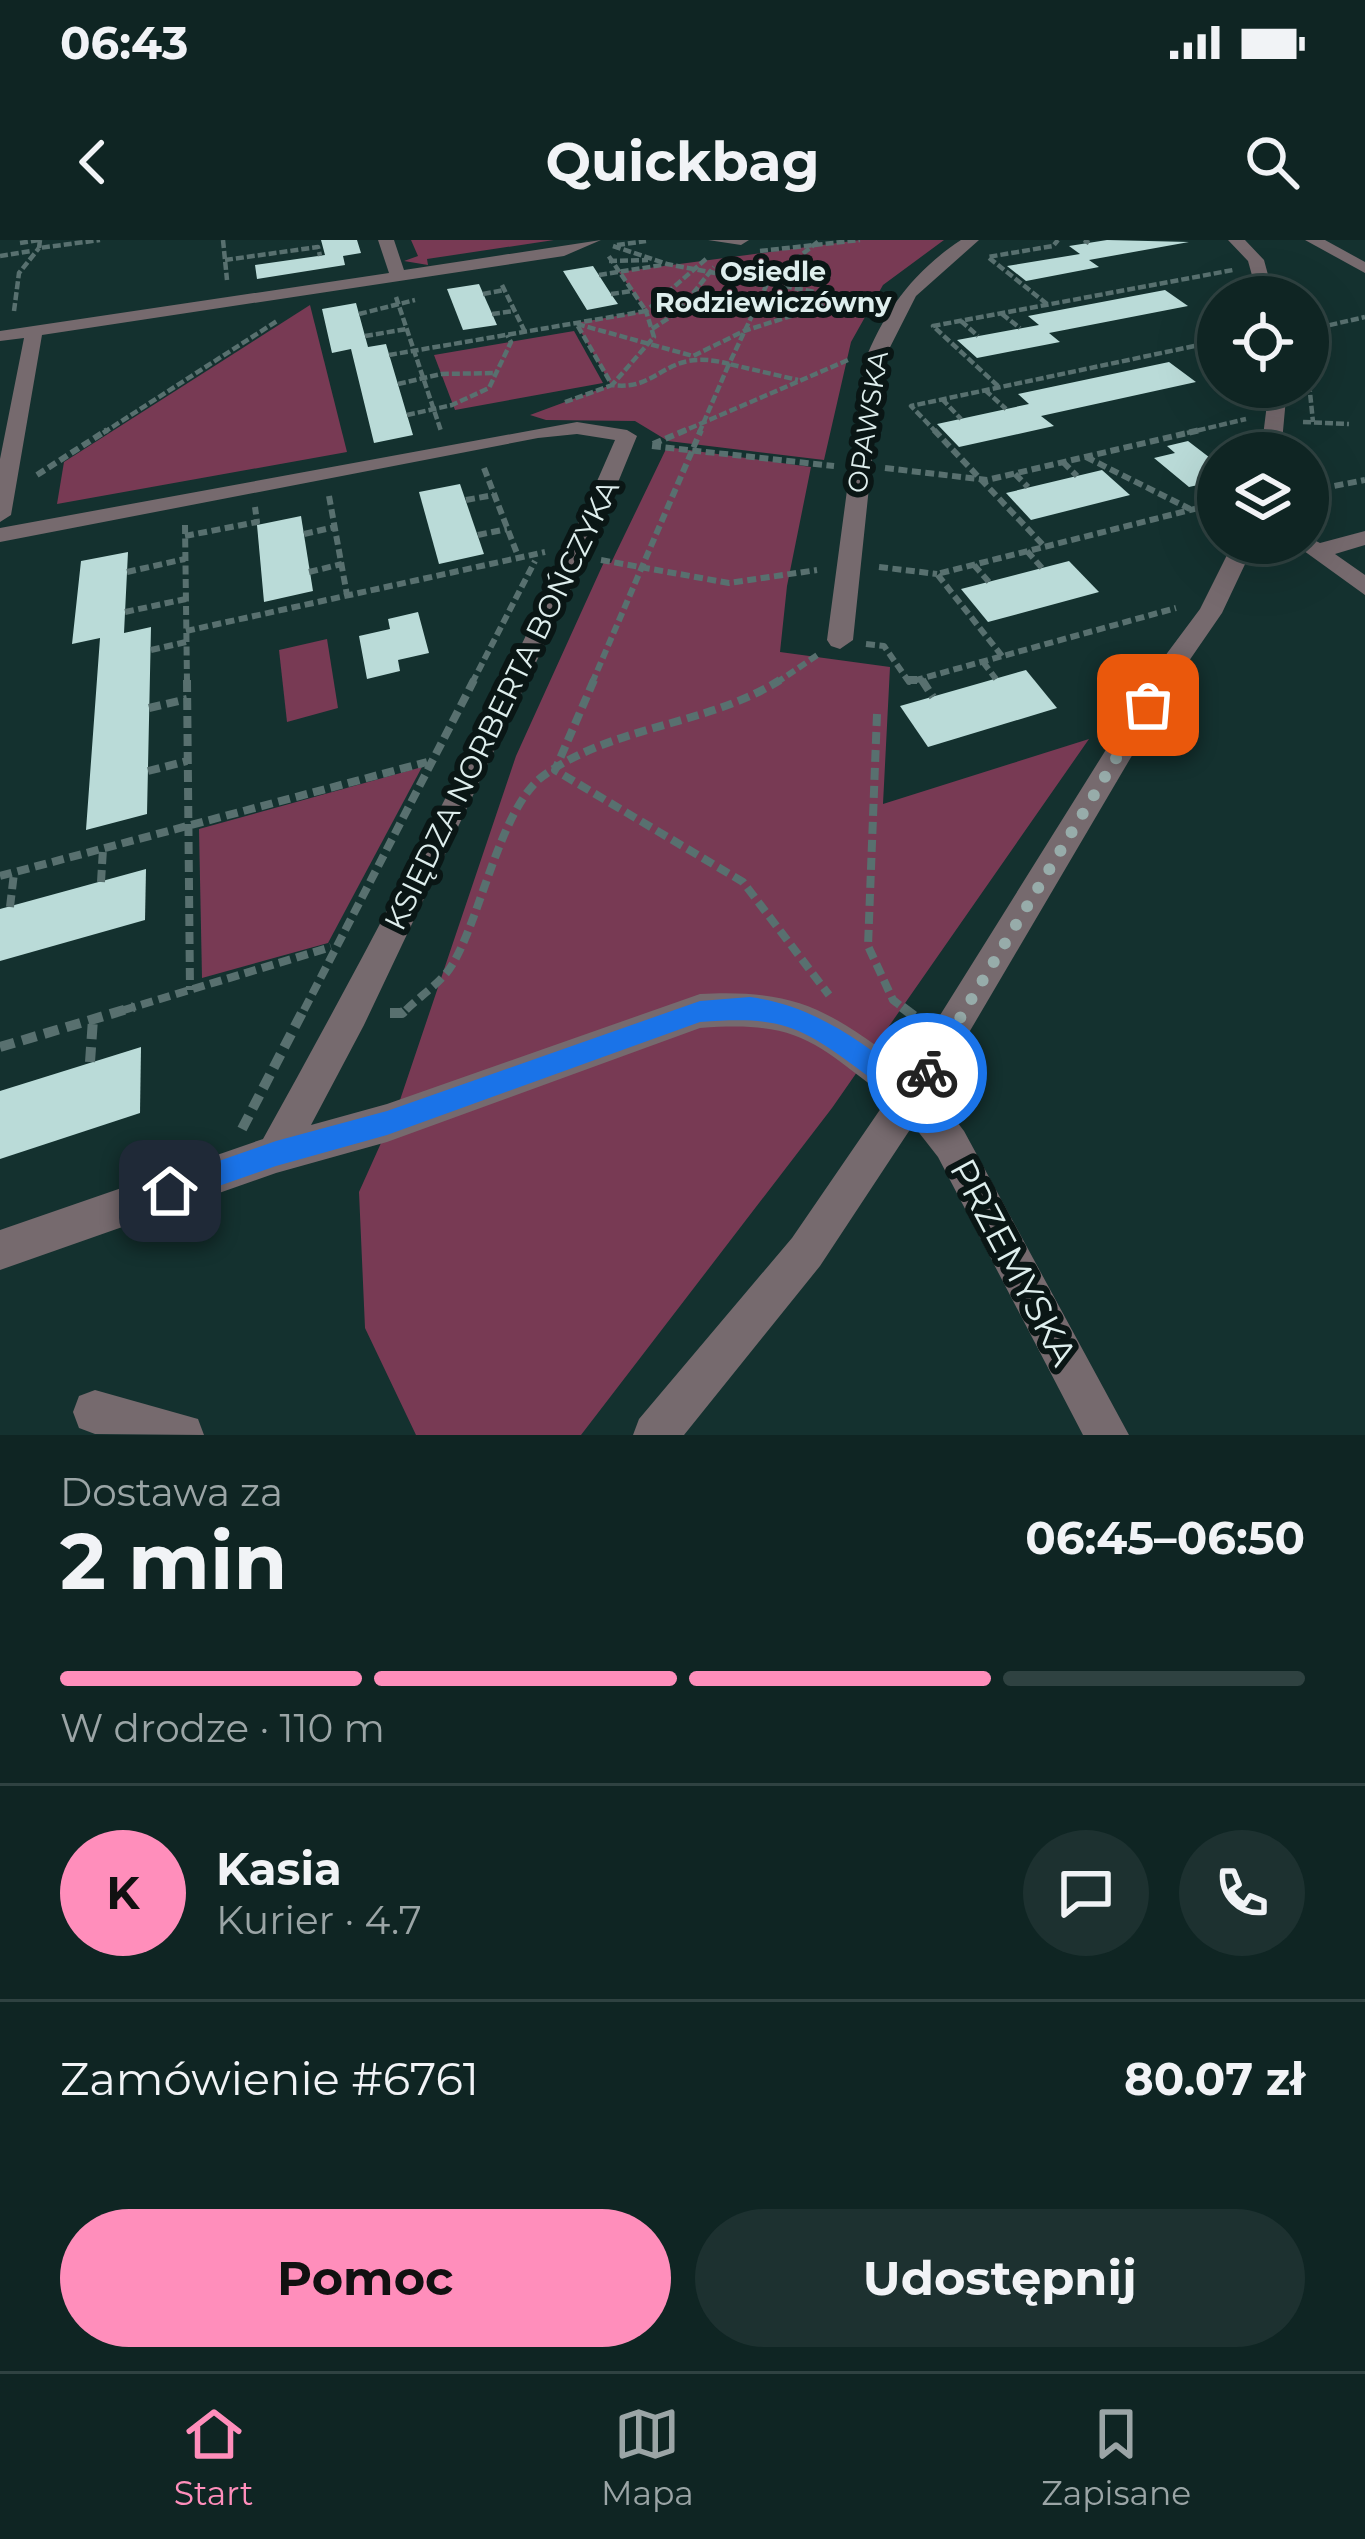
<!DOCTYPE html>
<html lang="pl">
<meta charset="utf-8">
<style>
:root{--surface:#0f2523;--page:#1d3130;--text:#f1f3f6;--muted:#9ba5a6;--line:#2f4241;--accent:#ff8ebb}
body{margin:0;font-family:Montserrat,sans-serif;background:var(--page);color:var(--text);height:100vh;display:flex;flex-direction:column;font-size:45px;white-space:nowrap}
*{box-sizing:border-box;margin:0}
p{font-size:39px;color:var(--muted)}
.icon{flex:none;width:66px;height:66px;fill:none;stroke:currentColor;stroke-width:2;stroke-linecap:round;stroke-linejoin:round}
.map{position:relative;height:1195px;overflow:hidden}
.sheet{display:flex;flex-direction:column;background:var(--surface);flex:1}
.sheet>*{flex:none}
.controls{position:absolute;left:1197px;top:36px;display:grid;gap:24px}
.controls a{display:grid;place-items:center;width:132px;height:132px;border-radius:50%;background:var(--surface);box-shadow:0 12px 48px #0002,0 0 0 3px var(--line);font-size:60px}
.pin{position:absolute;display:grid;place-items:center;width:102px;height:102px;color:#fff;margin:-51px;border-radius:24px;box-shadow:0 6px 18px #0006}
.courier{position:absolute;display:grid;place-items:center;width:120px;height:120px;margin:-60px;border:9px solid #1a73e8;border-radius:50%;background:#fff;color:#222;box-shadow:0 3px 15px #0007}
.headline em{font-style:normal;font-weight:700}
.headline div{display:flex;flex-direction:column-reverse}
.headline{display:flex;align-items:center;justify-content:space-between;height:204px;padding:0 60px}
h1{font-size:78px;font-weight:700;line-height:90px}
.bar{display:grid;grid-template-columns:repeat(4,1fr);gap:18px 12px;align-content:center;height:144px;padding:0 60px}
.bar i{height:15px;border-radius:9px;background:var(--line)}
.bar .selected{background:var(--accent)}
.bar p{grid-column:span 4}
.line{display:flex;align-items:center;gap:30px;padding:0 60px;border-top:3px solid var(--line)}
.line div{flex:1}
.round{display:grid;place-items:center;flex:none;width:126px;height:126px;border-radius:63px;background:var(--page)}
.button{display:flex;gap:24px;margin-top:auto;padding:24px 60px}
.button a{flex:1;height:138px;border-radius:72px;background:var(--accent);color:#111;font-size:48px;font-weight:700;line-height:138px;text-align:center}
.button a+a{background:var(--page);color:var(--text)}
.status{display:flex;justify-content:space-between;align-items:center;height:84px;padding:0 60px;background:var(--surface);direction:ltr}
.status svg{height:33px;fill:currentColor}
header{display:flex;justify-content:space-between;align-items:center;height:156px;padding:0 60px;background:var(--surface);font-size:54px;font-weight:700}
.dock{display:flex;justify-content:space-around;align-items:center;height:168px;border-top:3px solid var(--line);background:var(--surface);font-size:33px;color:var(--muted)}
.dock a{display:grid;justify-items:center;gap:6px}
.dock .selected{color:var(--accent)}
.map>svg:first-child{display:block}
.green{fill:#783a54}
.building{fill:#badbd8}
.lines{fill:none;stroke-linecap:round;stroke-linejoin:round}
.path-far3{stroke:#58706f;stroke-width:4.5;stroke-dasharray:8 3;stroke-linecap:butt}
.path-far2{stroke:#58706f;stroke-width:6;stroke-dasharray:9 4.5;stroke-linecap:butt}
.path-far1{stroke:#58706f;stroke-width:8;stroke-dasharray:12 6;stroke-linecap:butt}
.path{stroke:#58706f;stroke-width:10;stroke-dasharray:15 8;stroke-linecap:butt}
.minor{fill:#766a6e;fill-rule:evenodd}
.route{fill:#1a73e8}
.done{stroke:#97acaa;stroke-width:12;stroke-dasharray:0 21.6}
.labels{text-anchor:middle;stroke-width:12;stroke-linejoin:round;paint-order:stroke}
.far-neighbourhood-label{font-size:27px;font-weight:bold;fill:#deeeed;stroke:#0a1615}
.far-street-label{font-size:27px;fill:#deeeed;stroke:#0a1615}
.street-label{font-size:30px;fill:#deeeed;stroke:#0a1615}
.near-street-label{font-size:36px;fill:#deeeed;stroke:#0a1615}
</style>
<div class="status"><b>06:43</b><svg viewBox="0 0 49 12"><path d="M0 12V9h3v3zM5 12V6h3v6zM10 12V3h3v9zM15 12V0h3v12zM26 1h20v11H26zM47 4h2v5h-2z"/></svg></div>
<header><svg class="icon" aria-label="back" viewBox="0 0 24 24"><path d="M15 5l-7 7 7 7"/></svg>Quickbag<svg class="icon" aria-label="search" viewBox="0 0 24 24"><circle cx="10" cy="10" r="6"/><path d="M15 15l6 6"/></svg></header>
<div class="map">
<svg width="1365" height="1195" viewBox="0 0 1365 1195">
<rect width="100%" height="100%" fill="#14312f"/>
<g class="green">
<polygon points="411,0 554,0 427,19 428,25 404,21 418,16"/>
<polygon points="860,0 944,0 883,45 851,102 824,220 668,201 635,181 546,180 530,175 611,145 576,83 646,71 619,32"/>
<polygon points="310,65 347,212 57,264 64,222"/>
<polygon points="574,91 603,143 455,170 434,115"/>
<polygon points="667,207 811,227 787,346 780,412 890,427 883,564 1089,499 832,868 581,1195 416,1195 365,1088 359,952 399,863 516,516 604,322 611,323"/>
<polygon points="327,399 338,468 287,482 279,410"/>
<polygon points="422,527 328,703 202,738 199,589"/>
</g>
<g class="building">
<polygon points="321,0 357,0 361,13 343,16 345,25 257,39 255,25 325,15"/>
<polygon points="1107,0 1189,2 1089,20 1099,27 1026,41 1007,26 1080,14 1069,6"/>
<polygon points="593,26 611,54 618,64 587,70 563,31"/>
<polygon points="479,44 497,85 463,90 447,49"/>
<polygon points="1165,50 1188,66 1049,93 1060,102 977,118 957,100 1039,85 1028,76"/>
<polygon points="356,63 368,107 386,104 413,195 374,203 351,109 332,113 322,69"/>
<polygon points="1169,122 1196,142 1041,176 1054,186 959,207 937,184 1029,164 1018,154"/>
<polygon points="1188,201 1218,224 1218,230 1202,235 1211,242 1189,247 1154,218 1175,213 1167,206"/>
<polygon points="1102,230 1130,255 1031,280 1006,253"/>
<polygon points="460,244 484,314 439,324 419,252"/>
<polygon points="301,276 313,351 264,362 257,285"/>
<polygon points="128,312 124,393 151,387 147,574 86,590 100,398 72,404 81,321"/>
<polygon points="1069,321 1099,352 988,382 961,349"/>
<polygon points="418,372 429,413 398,420 400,431 367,439 359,396 390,389 388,379"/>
<polygon points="1026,430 1057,468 928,507 900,466"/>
<polygon points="146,629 145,680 0,721 0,669"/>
<polygon points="141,807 140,873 0,919 0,851"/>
</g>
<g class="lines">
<g class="path-far3">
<polyline points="40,0 39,8 100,0"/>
<polyline points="223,0 227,40"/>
<polyline points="1084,0 1089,3"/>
<polyline points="20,3 39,0"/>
<polyline points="617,5 646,1"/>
<polyline points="613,6 667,24 873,63"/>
<polyline points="760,11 860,0"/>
<polyline points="0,16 31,11"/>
<path d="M 706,19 L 646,71 L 654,97 L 612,145 C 661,152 664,106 729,124 L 768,42 L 820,0"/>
<polyline points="225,20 318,7 320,16"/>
<polyline points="609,21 648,20"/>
<polyline points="599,35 662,25"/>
<polyline points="502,45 525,92"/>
<polyline points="483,54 504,50"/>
<polyline points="611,54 632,51"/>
<polyline points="396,57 441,191"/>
<polyline points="1047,64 988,17 1053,6 1058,0"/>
<polyline points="14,71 19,33 39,8"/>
<polyline points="359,74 415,60"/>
<polyline points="492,74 514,71"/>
<polyline points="1002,74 1020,88"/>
<polyline points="961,81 978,96"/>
<polyline points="577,84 693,116 744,91 841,60"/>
<polyline points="652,89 678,72 714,27"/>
<polyline points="1308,90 1365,77"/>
<polyline points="365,96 407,89"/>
<polyline points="389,115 646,71 608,15"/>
<polyline points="1308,133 1313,182"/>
<polyline points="398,144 441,134 496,133"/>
<polyline points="998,146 933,86 1233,30"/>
<polyline points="985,150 1006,169"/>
<polyline points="942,159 961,179"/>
<polyline points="565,162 612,145 576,83"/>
<polyline points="407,175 452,165 489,148 511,102 507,95"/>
<polyline points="1303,182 1349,184"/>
<polyline points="103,193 277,81"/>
<polyline points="679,193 848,120"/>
<polyline points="699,193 729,124 798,140"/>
<polyline points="937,193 911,166 1218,101"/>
<polyline points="1187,193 1246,179"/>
</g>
<g class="path-far2">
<polyline points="934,190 1045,307"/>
<polyline points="653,204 686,190"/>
<polyline points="652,206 834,226"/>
<polyline points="1086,217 1190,269"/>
<polyline points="1063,222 1077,236"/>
<polyline points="484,228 518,316"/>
<polyline points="885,228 987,240 1200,190"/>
<polyline points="1015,234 1028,247"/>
<polyline points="37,235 107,190"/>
<polyline points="1308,251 1365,240"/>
<polyline points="329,256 347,355"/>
<polyline points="466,260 494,255"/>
<polyline points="185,285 187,443"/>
<polyline points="304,294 335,287"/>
<polyline points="478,295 507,289"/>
<polyline points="185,296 257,282 255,267"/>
<polyline points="1027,311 1042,328"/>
<polyline points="601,320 729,343 817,330"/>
<polyline points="974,325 989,342"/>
<polyline points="879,327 937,334"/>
<polyline points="127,332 185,319"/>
<polyline points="309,332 342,324"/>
<polyline points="125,372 186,359"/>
<polyline points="186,391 545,312"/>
<polyline points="866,404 884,406 909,442 1176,368"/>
<polyline points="151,410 186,402"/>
<polyline points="1002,416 937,334 1218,263"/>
<polyline points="983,422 996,439"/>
<polyline points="921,439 924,443"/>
<polyline points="472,443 535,321"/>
<polyline points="592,443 701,190"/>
<polyline points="776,443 819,414"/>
</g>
<g class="path-far1">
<polyline points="187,440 190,750"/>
<polyline points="594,440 555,530 743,642 829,755"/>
<polyline points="908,440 917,440"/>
<polyline points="922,440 933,457"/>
<polyline points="149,468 187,459"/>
<polyline points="877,474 868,706 893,760 906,770"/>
<polyline points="148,531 187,521"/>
<polyline points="0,636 427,522"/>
<polyline points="101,642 103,609"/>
<polyline points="10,667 14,633"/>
<polyline points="124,770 331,707"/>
<polyline points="304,770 474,440"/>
<path d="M 406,770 C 420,756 442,742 452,725 C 481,678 500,568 543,536 C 613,485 707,486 780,440"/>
</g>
<g class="path">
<polyline points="902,767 918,779"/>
<polyline points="390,773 402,773 409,767"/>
<polyline points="0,807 134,767"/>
<polyline points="90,822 93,779"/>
<polyline points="242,889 305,767"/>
</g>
<g class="minor">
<polygon points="378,0 394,0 404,30 601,0 564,16 42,95 11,275 0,282 0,219 24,98 0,101 0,91 389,33"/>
<polygon points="708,0 749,0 741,5"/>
<path d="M 961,0 L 979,0 L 916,56 L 882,123 L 853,400 L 840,409 L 831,406 L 827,400 L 864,123 C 884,71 914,31 961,0 Z"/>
<polygon points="1228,0 1245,0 1264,20 1274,57 1258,57 1248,21"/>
<polygon points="1305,0 1325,0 1365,22 1365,33"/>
<polygon points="1269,147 1287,147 1281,213 1261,213"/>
<path d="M 577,182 L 627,190 L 637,196 L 596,296 L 364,785 L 311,885 L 387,864 L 700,754 C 800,749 829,771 907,828 L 1162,420 L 1200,369 L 1233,303 L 1255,303 L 1222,373 L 1180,434 L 934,852 L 964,891 L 1129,1195 L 1083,1195 L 938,917 L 913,885 L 820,1026 L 684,1195 L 633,1195 L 639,1179 L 792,998 L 888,858 C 811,800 800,781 700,788 L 387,902 L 276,933 L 0,1030 L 0,990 L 263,899 C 389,672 512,439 615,200 L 577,194 L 538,198 L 0,302 L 0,288 Z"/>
<polygon points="1365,291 1365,305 1335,314 1365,335 1365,355 1293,303 1308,303 1308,297 1320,303"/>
<polygon points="95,1150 198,1179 204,1195 95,1194 79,1188 73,1172 79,1156"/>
</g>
</g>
<path class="route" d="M 750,757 C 815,766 858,800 909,838 L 918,824 L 935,824 C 941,839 926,860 912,866 C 895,859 880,845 865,834 C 800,785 782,776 700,782 L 387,895 L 276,926 L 170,963 L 161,960 L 157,951 L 161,942 L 170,938 L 276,901 L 387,871 L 700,761 Z"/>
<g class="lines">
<polyline class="done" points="927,833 1148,465"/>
</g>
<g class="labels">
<g class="far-neighbourhood-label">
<text x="773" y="41">Osiedle<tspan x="773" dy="31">Rodziewiczówny</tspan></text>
</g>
<g class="far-street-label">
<text transform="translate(868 182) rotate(-81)" y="9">OPAWSKA</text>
</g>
<g class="street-label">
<text transform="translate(502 465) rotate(-64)" y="10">KSIĘDZA NORBERTA BOŃCZYKA</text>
</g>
<g class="near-street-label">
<text transform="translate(1014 1022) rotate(62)" y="13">PRZEMYSKA</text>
</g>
</g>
</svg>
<div class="controls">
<a><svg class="icon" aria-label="locate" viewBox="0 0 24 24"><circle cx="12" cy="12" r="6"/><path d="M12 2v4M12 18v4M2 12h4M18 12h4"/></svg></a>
<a><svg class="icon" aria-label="layers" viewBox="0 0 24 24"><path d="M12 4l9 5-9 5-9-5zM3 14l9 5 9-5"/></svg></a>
</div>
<div class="pin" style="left:1148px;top:465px;background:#ea580c"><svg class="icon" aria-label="bag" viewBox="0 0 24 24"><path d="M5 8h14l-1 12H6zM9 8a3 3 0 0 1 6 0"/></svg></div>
<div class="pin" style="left:170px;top:951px;background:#1f2937"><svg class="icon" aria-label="home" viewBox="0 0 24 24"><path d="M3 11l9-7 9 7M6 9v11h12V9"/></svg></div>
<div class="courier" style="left:927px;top:833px"><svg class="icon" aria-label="bike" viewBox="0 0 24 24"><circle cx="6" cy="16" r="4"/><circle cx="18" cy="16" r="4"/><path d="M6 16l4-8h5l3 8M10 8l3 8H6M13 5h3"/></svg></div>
</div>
<section class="sheet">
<div class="headline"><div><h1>2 min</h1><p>Dostawa za</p></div><em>06:45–06:50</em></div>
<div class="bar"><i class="selected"></i><i class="selected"></i><i class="selected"></i><i></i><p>W drodze · 110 m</p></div>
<div class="line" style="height:216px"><b class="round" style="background:var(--accent);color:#111">K</b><div><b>Kasia</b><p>Kurier · 4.7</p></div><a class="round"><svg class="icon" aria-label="chat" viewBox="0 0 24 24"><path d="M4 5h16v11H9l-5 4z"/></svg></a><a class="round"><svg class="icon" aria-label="phone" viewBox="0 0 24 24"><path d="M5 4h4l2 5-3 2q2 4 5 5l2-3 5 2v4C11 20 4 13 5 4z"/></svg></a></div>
<div class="line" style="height:156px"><div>Zamówienie #6761</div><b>80.07 zł</b></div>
<div class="button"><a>Pomoc</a><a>Udostępnij</a></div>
</section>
<nav class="dock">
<a class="selected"><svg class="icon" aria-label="home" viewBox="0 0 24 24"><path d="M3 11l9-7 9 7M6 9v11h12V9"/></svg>Start</a>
<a><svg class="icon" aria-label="map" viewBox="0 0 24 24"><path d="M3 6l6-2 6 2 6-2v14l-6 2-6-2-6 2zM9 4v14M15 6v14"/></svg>Mapa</a>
<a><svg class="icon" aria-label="saved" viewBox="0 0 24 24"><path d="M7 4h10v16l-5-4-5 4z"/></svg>Zapisane</a>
</nav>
